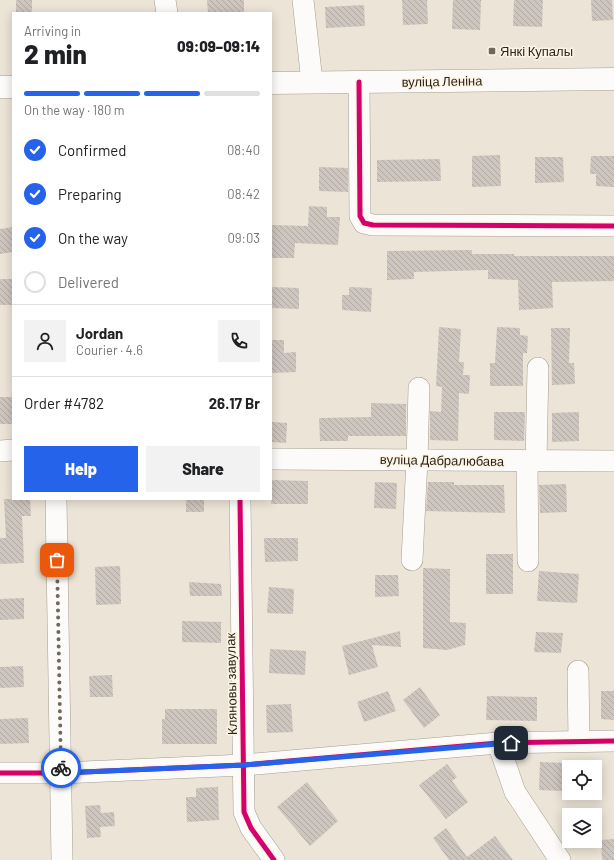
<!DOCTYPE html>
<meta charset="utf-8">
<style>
:root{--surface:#fff;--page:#f2f2f2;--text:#202124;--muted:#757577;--line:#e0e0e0;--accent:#2563eb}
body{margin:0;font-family:Barlow,sans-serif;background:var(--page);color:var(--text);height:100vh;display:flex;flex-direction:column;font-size:15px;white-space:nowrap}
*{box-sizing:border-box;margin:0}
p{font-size:13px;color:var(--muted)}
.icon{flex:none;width:22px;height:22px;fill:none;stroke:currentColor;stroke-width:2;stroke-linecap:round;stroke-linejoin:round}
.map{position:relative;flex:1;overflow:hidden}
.sheet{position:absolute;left:12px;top:12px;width:260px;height:488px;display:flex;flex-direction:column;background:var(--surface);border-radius:0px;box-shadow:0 2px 10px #0003}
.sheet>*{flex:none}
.buttons{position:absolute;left:562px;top:760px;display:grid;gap:8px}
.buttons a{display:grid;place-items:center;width:40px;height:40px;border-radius:0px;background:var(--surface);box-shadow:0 2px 10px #0003;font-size:20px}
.pin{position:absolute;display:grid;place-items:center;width:34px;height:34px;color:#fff;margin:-17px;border-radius:8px;box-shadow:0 2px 6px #0006}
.courier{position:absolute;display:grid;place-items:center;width:40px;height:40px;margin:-20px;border:3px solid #2563eb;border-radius:50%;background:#fff;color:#222;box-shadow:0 1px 5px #0007}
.overview em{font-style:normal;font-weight:800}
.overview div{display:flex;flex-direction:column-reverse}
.overview{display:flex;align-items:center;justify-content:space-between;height:68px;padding:0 12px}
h1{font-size:26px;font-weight:800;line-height:30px}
.bar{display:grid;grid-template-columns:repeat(4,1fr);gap:6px 4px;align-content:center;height:48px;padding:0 12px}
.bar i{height:5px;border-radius:3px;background:var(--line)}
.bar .active{background:var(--accent)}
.bar p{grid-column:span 4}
.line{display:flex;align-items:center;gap:10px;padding:0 12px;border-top:1px solid var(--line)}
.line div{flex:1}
.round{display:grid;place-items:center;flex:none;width:42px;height:42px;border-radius:0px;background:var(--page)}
ol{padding:0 12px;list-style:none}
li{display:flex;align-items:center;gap:12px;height:44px}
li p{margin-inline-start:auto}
li .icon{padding:4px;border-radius:50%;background:var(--accent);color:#fff;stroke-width:4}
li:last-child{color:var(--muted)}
li i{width:22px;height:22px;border:2px solid var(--line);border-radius:50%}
.cta{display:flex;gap:8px;margin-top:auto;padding:8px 12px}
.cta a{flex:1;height:46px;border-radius:0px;background:var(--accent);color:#fff;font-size:16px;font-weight:800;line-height:46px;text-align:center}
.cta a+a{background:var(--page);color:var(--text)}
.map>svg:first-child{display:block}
.building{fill:url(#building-back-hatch)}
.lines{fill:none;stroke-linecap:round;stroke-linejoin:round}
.minor-casing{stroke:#a49e93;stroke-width:22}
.major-casing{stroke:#a49e93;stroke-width:23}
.minor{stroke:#fcfbf9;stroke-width:21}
.major{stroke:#fcfbf9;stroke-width:22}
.cycleway-casing{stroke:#fdf4e5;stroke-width:8}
.cycleway{stroke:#d6006c;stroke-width:5}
.done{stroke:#6f685d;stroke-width:4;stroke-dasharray:0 7.2}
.route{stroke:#2563eb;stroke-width:5}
.poi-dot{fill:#6f685d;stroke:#fdf4e5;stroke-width:1.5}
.labels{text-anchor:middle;stroke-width:3;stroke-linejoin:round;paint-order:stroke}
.poi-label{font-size:13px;fill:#2b251c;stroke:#fdf4e5;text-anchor:start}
.street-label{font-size:13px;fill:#2b251c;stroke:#fdf4e5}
</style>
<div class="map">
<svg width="614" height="860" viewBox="0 0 614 860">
<defs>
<pattern id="building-back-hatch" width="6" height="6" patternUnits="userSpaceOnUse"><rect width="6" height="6" fill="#cec5be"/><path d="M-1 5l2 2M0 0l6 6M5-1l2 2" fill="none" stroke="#b1a9a3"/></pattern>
</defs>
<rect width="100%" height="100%" fill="#ece4d6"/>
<g class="building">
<rect x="16" y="0" width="16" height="13"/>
<polygon points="207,0 244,0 244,13 208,13"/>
<polygon points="402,0 427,0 428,24 403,25"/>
<polygon points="453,0 481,0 480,30 452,29"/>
<polygon points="514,0 543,0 542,27 513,26"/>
<polygon points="591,0 612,0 613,20 592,21"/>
<polygon points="364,5 365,26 326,28 325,7"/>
<polygon points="500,155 501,186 472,187 472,156"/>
<polygon points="591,156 614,156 614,187 596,186 596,174 590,174"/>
<polygon points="535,157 563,157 564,182 535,183"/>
<polygon points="440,159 441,181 377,182 377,160"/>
<polygon points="319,167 348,168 348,192 319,191"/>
<polygon points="309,206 327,207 327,217 340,217 338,245 295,243 294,258 271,258 271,225 308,226"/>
<polygon points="13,227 13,252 0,254 0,229"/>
<polygon points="472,250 472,254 514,254 514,256 614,256 614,281 552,282 553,308 519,310 518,280 488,279 488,270 414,272 414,279 387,280 387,251"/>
<rect x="0" y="279" width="13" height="26"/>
<polygon points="271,287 299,288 299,309 271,308"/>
<polygon points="349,287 372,288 371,312 342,310 342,295 349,295"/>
<polygon points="439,327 461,329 459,362 464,362 463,375 470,375 469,394 459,393 458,441 430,440 430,411 441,412 442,387 436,386"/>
<polygon points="497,327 520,328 520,335 528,336 527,353 523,353 523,386 490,386 490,363 495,363"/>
<polygon points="551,328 570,328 569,363 574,363 575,384 552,385"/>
<polygon points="271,340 284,340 284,353 296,352 296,372 271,373"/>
<rect x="0" y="397" width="13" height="27"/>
<polygon points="371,403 406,404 406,436 348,436 348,441 320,441 319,418 371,417"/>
<polygon points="494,412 525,412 524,441 494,440"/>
<polygon points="579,412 579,441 552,442 552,413"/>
<polygon points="271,422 287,423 286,443 271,442"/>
<polygon points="271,480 308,481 308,504 271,504"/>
<polygon points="375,482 397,483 396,509 374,508"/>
<polygon points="428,482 454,482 454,485 504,485 505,513 426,511"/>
<polygon points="566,484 567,512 540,513 539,485"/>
<polygon points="4,499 30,499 31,516 22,516 24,563 0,564 0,538 6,538"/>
<rect x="186" y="499" width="18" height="13"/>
<polygon points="264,538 298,538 298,561 265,562"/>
<rect x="486" y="554" width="27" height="40"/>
<polygon points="120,566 121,604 96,605 95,567"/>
<polygon points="423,568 450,569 450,622 466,623 465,645 447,650 423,648"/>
<polygon points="539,571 579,574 577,603 537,601"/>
<polygon points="375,575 398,575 399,596 375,597"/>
<polygon points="189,582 221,584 222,596 190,596"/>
<polygon points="269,587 294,589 293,614 267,613"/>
<polygon points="24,598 24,619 0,620 0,599"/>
<polygon points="182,621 221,622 221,643 182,642"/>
<polygon points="400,631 401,647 372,645 378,667 349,675 342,646"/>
<polygon points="536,632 563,633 561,653 534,652"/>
<polygon points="270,649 306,651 305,675 269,673"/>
<polygon points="23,666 24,687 0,688 0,667"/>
<polygon points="112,675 113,697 90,697 89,676"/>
<polygon points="420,687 440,715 424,728 403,700"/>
<polygon points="388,691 396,711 364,722 357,702"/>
<polygon points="601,691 614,691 614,720 601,719"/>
<polygon points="487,696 537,697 537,721 486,720"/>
<polygon points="291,704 293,732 267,733 266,705"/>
<polygon points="165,709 217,709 217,744 162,744 162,719 165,719"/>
<polygon points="28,718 29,743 0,744 0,719"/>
<polygon points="540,762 566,763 565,791 539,790"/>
<polygon points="447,764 457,777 452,781 468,802 446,819 419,785"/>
<polygon points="307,782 338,821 310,846 277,807"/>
<polygon points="218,787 219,820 187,822 186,797 196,797 196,788"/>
<polygon points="100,805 101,813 114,812 115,826 100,827 101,837 87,838 85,806"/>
<polygon points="446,828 467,857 495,836 513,860 449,860 433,838"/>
<polygon points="614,839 614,860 602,860 601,840"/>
</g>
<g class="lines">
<defs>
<g id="minor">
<polyline points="165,0 167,13"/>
<polyline points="303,0 312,82"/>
<polyline points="359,82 360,216 364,223 373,225 614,226"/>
<polyline points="0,451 13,450"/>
<polyline points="271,459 614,461"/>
<polyline points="527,461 528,561"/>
<polyline points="536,461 538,368"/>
<polyline points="56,499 62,860"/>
<polyline points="240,499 244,812 251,828 274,860"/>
<polyline points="412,560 417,460 419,388"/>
<polyline points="578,671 579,741"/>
<polyline points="498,743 515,792 560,860"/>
<polyline points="0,773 61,773 244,765 498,743 614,741"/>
</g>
<g id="major">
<polyline points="271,83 614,79"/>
<polyline points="0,87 13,87"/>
</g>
</defs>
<use href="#minor" class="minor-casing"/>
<use href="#major" class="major-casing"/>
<use href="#minor" class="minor"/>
<use href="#major" class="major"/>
<defs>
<g id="cycleway">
<polyline points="359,82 360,216 364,223 373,225 614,226"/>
<polyline points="240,499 244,812 251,828 274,860"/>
<polyline points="0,773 61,773 244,765 498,743 614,741"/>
</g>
</defs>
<use href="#cycleway" class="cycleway-casing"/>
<use href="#cycleway" class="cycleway"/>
</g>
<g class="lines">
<polyline class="done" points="57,560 61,768"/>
<polyline class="route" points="61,768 61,773 244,765 511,743"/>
</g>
<rect class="poi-dot" x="488" y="47" width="8" height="8" rx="2"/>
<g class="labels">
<g class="poi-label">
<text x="500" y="56">Янкі Купалы</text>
</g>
<g class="street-label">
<text transform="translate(442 81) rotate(-1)" y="5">вуліца Леніна</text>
<text transform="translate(442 460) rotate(1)" y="5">вуліца Дабралюбава</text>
<text transform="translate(231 684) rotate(-91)" y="5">Кляновы завулак</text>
</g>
</g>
</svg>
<div class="buttons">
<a><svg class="icon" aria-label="locate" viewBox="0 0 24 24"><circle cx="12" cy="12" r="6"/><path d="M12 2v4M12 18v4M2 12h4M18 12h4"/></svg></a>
<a><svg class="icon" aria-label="layers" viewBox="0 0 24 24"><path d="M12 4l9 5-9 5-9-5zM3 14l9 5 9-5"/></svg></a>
</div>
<div class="pin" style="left:57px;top:560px;background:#ea580c"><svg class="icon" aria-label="bag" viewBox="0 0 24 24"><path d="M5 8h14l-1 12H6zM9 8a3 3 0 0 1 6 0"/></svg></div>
<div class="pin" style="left:511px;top:743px;background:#1f2937"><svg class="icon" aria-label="home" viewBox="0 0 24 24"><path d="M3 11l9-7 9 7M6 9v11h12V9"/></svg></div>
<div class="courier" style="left:61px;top:768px"><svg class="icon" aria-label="bike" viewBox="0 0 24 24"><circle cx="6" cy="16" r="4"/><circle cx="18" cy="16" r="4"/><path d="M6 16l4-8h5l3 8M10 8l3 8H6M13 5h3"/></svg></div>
<section class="sheet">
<div class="overview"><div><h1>2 min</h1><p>Arriving in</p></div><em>09:09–09:14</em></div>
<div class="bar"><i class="active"></i><i class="active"></i><i class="active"></i><i></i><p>On the way · 180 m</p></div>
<ol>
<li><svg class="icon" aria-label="check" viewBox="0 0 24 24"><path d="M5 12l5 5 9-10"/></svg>Confirmed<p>08:40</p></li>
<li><svg class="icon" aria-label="check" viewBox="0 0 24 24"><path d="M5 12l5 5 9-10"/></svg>Preparing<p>08:42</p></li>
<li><svg class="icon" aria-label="check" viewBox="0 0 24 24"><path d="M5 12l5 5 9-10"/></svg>On the way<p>09:03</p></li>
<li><i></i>Delivered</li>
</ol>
<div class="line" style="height:72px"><a class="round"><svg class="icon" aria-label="person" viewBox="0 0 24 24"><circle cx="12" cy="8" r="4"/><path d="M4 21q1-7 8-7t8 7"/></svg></a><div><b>Jordan</b><p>Courier · 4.6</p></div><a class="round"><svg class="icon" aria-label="phone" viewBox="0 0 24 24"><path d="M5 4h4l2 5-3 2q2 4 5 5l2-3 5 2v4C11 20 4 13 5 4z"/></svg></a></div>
<div class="line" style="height:52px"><div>Order #4782</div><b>26.17 Br</b></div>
<div class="cta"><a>Help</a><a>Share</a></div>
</section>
</div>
